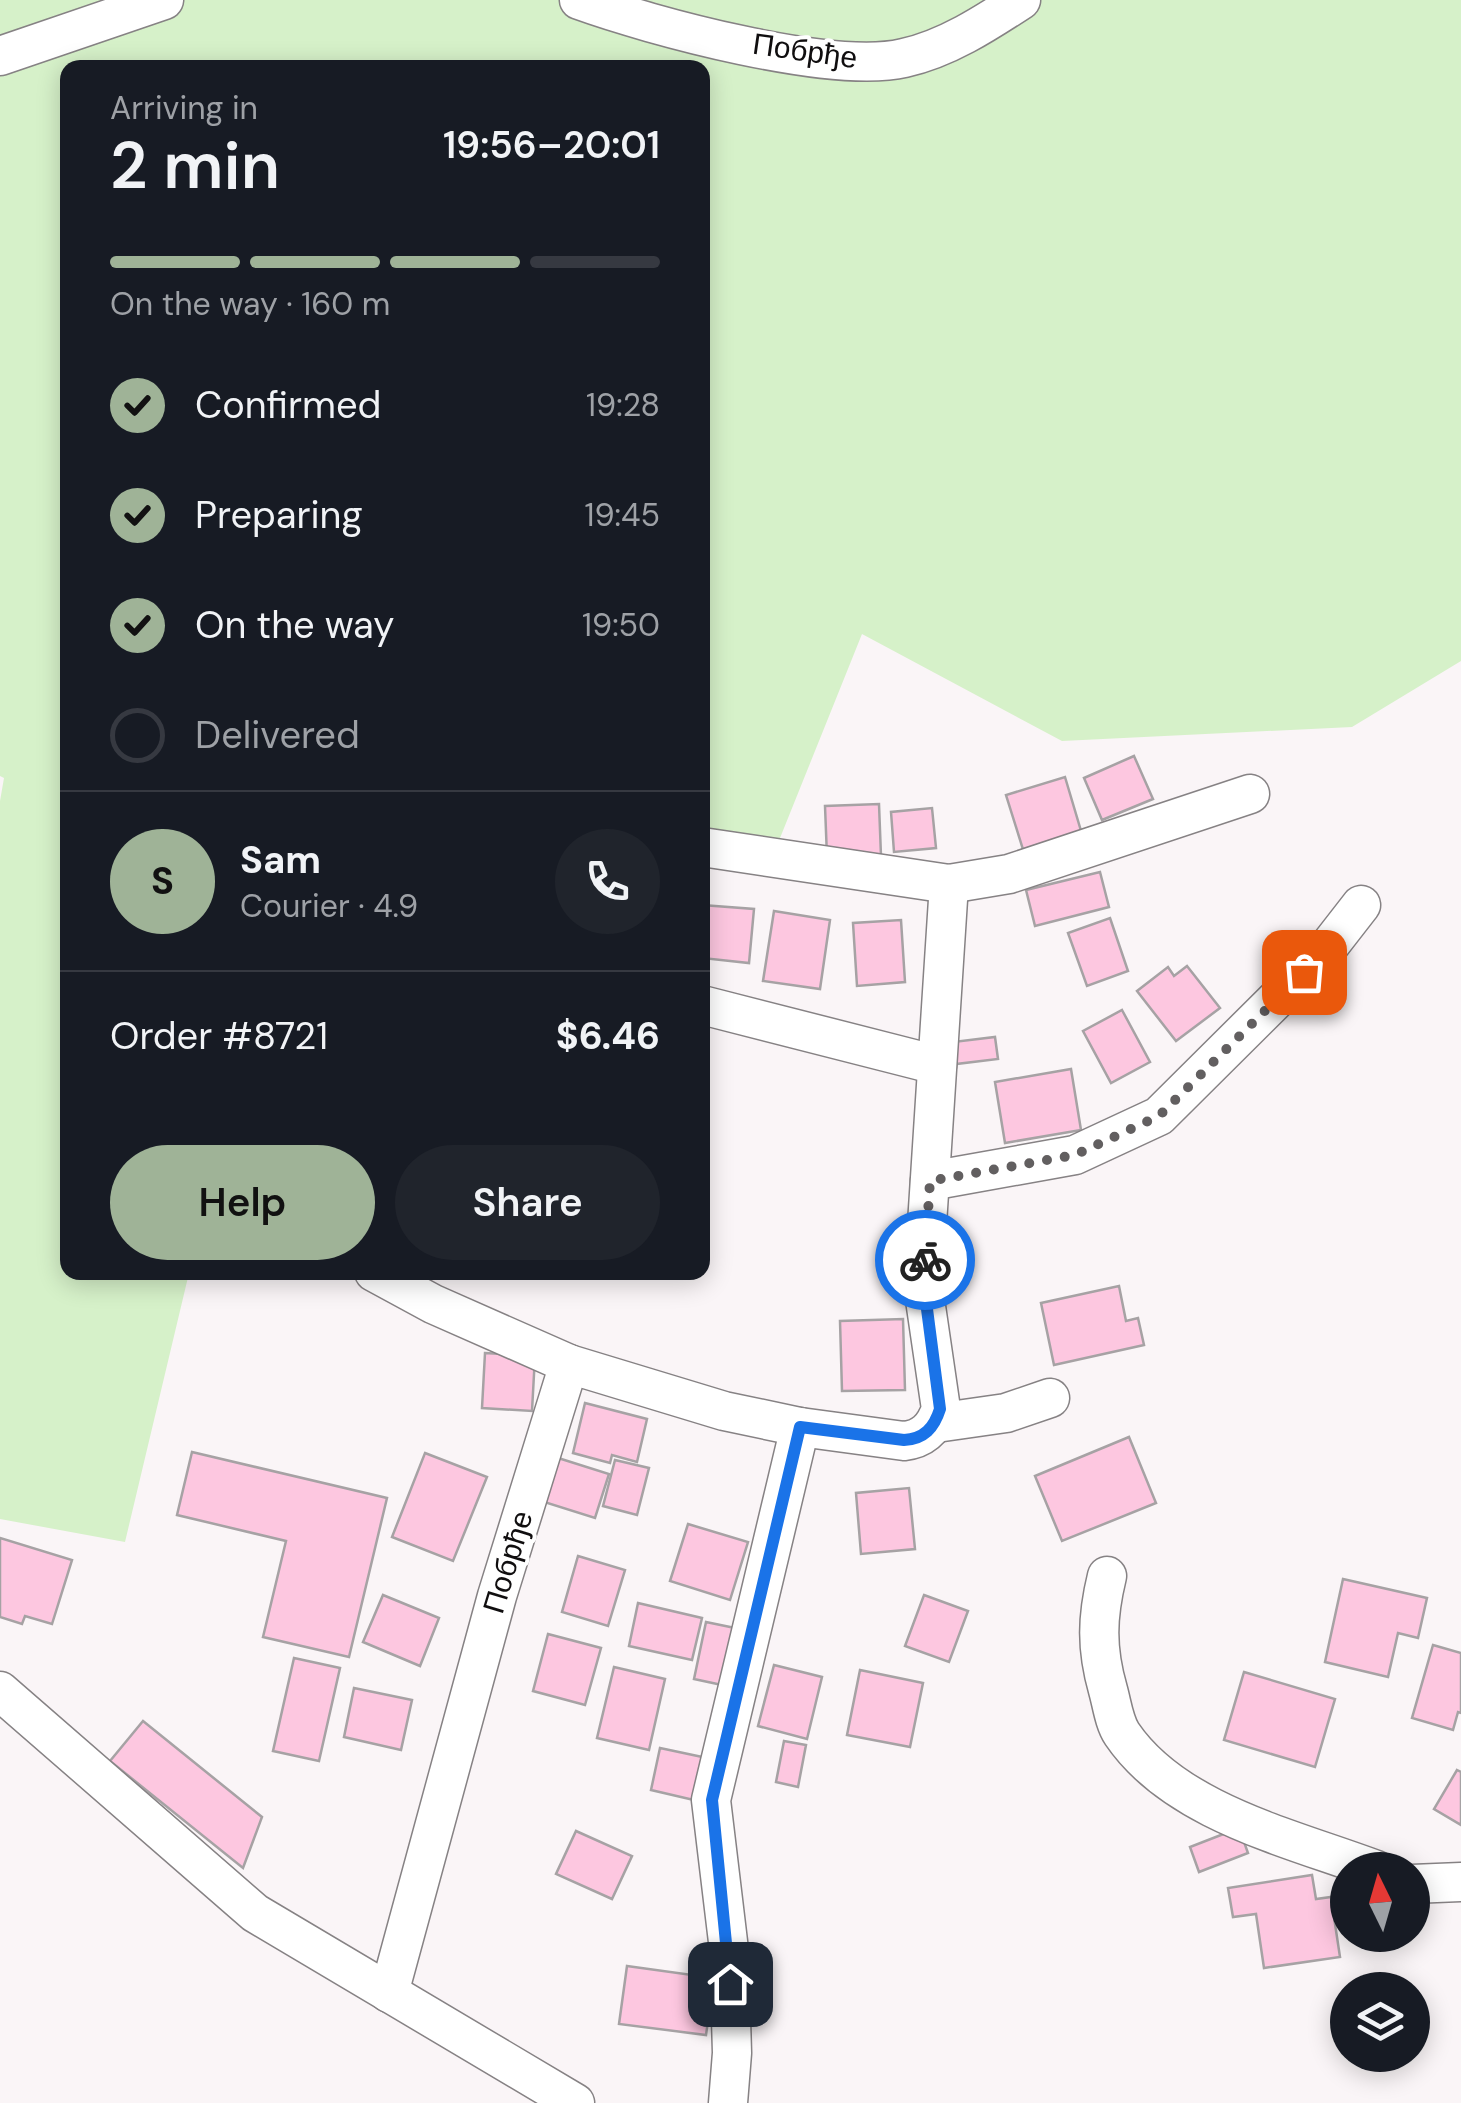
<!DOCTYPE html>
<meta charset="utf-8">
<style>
:root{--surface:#171b24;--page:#20242c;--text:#f1f3f6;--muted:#9ea1a6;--line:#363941;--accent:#9fb397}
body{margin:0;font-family:"DM Sans",sans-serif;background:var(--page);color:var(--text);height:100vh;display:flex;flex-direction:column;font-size:38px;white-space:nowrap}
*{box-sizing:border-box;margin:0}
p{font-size:32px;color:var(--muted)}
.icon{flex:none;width:55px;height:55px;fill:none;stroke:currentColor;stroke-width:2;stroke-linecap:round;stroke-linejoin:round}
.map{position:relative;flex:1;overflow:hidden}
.side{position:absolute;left:60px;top:60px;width:650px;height:1220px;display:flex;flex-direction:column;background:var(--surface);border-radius:20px;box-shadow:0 5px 25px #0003}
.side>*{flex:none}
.needle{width:65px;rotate:355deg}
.buttons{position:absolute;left:1330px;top:1852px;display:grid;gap:20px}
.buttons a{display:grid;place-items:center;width:100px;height:100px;border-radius:50%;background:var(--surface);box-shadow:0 5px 25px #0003;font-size:50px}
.pin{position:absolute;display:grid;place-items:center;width:85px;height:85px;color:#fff;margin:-42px;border-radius:20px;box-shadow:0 5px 15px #0006}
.courier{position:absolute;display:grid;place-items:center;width:100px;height:100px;margin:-50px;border:8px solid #1a73e8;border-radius:50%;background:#fff;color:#222;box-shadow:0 2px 12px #0007}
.overview em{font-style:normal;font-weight:600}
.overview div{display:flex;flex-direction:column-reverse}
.overview{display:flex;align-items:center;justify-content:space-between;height:170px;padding:0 50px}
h1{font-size:65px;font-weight:600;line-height:75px}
.bar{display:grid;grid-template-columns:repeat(4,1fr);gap:15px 10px;align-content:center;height:120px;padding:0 50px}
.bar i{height:12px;border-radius:8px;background:var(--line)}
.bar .current{background:var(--accent)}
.bar p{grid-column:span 4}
.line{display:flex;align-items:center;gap:25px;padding:0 50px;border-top:2px solid var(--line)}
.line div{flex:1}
.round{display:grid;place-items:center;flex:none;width:105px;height:105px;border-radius:52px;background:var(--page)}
ol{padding:0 50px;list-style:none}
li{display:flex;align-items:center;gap:30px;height:110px}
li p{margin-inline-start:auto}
li .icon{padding:10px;border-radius:50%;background:var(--accent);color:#111;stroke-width:4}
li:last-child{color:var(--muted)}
li i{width:55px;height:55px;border:5px solid var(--line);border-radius:50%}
.action{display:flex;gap:20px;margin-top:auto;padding:20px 50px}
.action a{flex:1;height:115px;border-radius:60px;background:var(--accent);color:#111;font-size:40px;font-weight:600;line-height:115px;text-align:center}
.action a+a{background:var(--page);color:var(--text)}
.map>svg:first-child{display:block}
.green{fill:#d6f1c9}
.building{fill:#fdc7e0;stroke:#a6a2a4;stroke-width:2.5}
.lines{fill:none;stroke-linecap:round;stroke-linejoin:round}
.street-casing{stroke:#868284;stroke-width:41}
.street{stroke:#fff;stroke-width:38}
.done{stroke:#625f60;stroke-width:10;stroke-dasharray:0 18}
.route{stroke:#1a73e8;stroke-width:12}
.labels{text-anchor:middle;stroke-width:8;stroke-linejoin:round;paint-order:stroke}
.street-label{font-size:30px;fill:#100e0f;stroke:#fff}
</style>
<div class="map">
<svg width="1461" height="2103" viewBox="0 0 1461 2103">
<rect width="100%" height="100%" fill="#faf5f7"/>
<polygon class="green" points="0,0 1461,0 1461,661 1352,727 1062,741 862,634 778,843 703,832 702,68 68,68 68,1272 189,1273 125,1542 0,1519 0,801 4,778 0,776"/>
<g class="building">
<polygon points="1134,756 1153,799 1102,820 1084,778"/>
<polygon points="1065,777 1084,841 1026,859 1006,795"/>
<polygon points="879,804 881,856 827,857 825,806"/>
<polygon points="932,808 936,848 894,852 891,812"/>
<polygon points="1100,872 1109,907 1035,926 1026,890"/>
<polygon points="702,905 754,909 749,963 702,958"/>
<polygon points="774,911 830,920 820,989 763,981"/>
<polygon points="1110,918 1128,971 1087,986 1068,933"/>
<polygon points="901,920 905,982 857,986 853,923"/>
<polygon points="1187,966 1220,1008 1176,1041 1137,991 1168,967 1174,976"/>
<polygon points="1122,1010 1150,1062 1111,1083 1083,1031"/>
<polygon points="995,1037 998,1059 956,1064 953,1042"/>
<polygon points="1071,1069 1081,1130 1005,1143 995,1082"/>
<polygon points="1119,1286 1126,1321 1138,1318 1144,1345 1054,1365 1041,1303"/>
<polygon points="903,1319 905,1390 842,1391 840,1321"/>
<polygon points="485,1353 535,1356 532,1411 482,1408"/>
<polygon points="585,1403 647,1419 637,1462 612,1455 610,1463 573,1453"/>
<polygon points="1129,1437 1156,1503 1062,1541 1035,1476"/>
<polygon points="192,1452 387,1498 349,1657 263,1637 286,1541 177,1515"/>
<polygon points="425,1453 487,1477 453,1561 392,1537"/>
<polygon points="555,1457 609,1474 595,1518 541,1501"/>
<polygon points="615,1460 649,1468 637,1515 603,1506"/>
<polygon points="909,1488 915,1549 861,1554 856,1493"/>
<polygon points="688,1524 748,1542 730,1600 670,1581"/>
<polygon points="0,1538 72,1560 52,1624 25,1616 22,1624 0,1617"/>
<polygon points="578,1556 625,1570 608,1626 562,1612"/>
<polygon points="1343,1579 1427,1598 1418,1638 1398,1633 1388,1677 1325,1662"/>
<polygon points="383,1595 439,1618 420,1666 363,1642"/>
<polygon points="924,1595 968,1611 949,1662 905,1646"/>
<polygon points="638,1603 702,1618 692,1660 629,1646"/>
<polygon points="706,1622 735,1628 722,1685 694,1679"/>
<polygon points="548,1634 601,1648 585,1705 533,1691"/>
<polygon points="1433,1645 1461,1653 1461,1713 1458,1712 1453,1730 1412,1718"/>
<polygon points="294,1658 340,1668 319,1761 273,1751"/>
<polygon points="774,1665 822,1677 807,1739 758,1726"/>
<polygon points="614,1667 665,1679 649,1750 597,1738"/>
<polygon points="860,1670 923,1683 910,1747 847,1735"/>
<polygon points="1244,1672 1335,1699 1315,1767 1224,1740"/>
<polygon points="354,1688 412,1700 401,1750 344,1737"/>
<polygon points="143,1721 262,1817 243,1868 110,1761"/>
<polygon points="784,1741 806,1745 798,1787 776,1782"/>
<polygon points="660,1748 707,1758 698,1801 651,1790"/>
<polygon points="1457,1770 1461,1772 1461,1825 1434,1809"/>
<polygon points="1239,1828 1248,1853 1199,1872 1190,1847"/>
<polygon points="576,1831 632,1856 612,1899 556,1874"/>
<polygon points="1312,1875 1316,1899 1331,1897 1340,1957 1264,1968 1256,1914 1233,1917 1228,1888"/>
<polygon points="627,1966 714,1978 706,2035 619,2024"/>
</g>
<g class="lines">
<defs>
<g id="street">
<path d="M 579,0 C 651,26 832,75 904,58 C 946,49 986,23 1021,0"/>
<polyline points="0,56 164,0"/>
<polyline points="702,847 949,884 1009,874 1250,794"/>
<polyline points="702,1005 937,1065"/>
<polyline points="930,1181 1075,1155 1159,1116 1326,950 1361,905"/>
<polyline points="374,1272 433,1304 569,1364"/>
<polyline points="936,1423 1006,1413 1050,1398"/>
<path d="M 1107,1576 C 1097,1617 1096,1648 1108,1690 C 1112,1704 1114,1722 1122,1734 C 1175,1812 1291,1838 1376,1870"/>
<polyline points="0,1691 255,1913 575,2103"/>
<polyline points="1412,1884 1461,1882"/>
<path d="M 389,1993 L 497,1596 L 569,1364 L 724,1411 L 800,1427 L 904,1441 C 924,1439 934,1428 941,1409 L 923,1286 L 949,884"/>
<polyline points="728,2103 732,2053 729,1950 711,1800 800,1427"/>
</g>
</defs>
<use href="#street" class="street-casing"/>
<use href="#street" class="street"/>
</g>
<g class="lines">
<polyline class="done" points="925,1260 930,1181 1075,1155 1159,1116 1304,972"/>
<path class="route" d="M 730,1984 L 712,1800 L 800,1427 L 904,1440 C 924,1439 934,1428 940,1409 L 924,1286 L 925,1260"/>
</g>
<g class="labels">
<g class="street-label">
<text transform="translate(805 51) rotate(8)" y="10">Побрђе</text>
<text transform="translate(508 1562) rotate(-73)" y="10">Побрђе</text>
</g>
</g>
</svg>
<div class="buttons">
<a><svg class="needle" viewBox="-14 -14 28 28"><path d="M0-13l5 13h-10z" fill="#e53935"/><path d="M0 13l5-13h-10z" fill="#9ea1a6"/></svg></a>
<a><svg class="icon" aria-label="layers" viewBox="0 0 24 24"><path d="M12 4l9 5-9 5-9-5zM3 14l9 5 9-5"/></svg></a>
</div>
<div class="pin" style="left:1304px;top:972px;background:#ea580c"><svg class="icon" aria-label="bag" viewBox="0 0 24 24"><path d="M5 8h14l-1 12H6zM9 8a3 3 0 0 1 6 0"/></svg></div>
<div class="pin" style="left:730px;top:1984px;background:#1f2937"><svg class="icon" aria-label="home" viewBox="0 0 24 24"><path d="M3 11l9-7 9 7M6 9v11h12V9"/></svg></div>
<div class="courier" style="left:925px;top:1260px"><svg class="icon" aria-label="bike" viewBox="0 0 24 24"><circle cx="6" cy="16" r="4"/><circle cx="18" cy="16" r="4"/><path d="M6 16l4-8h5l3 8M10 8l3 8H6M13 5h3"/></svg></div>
<section class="side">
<div class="overview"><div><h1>2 min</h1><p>Arriving in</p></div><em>19:56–20:01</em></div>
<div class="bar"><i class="current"></i><i class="current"></i><i class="current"></i><i></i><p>On the way · 160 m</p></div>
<ol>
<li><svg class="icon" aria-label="check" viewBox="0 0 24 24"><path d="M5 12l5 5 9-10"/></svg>Confirmed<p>19:28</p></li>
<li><svg class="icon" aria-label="check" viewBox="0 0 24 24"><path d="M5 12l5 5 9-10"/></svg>Preparing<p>19:45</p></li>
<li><svg class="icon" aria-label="check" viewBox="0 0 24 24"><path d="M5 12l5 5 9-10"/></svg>On the way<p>19:50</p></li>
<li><i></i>Delivered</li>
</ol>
<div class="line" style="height:180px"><b class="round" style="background:var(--accent);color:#111">S</b><div><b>Sam</b><p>Courier · 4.9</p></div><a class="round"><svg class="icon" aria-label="phone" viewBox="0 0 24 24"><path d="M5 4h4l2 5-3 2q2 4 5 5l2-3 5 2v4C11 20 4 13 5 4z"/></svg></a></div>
<div class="line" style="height:130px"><div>Order #8721</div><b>$6.46</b></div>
<div class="action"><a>Help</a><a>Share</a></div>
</section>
</div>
